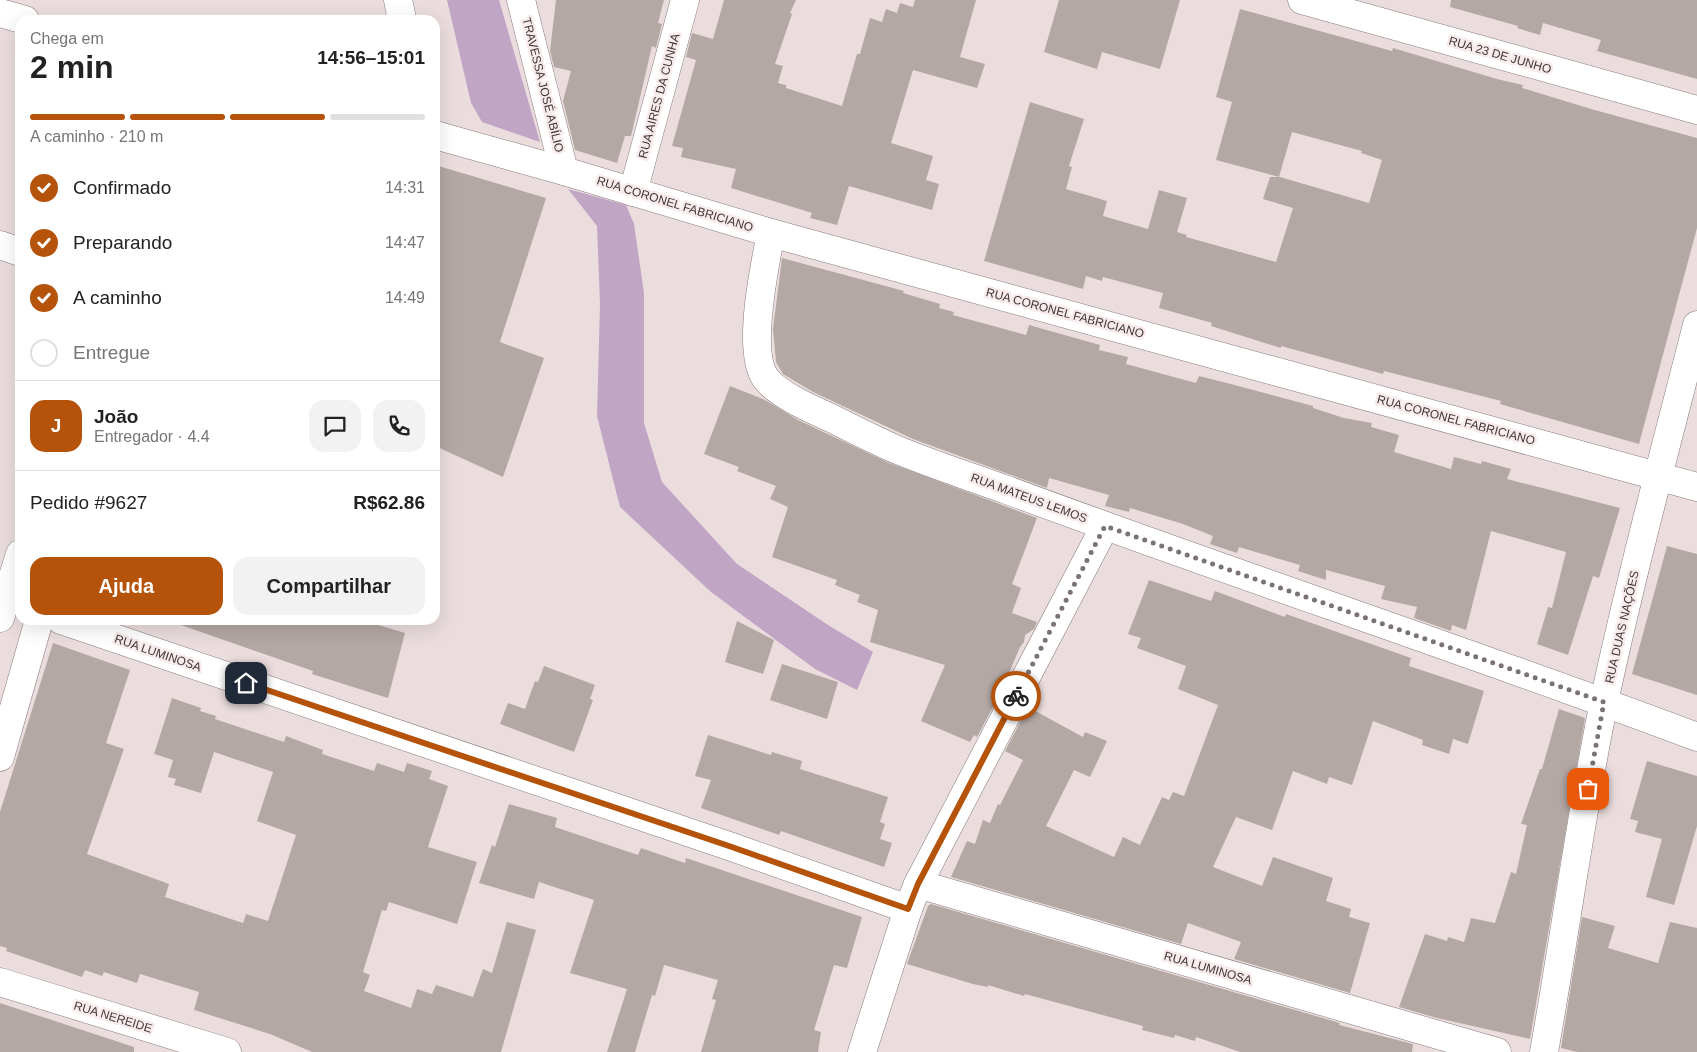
<!DOCTYPE html>
<html lang="pt">
<meta charset="utf-8">
<style>
:root{--surface:#fff;--page:#f2f2f2;--text:#222;--muted:#767676;--line:#e0e0e0;--accent:#b45309}
body{margin:0;font-family:Arial,sans-serif;background:var(--page);color:var(--text);height:100vh;display:flex;flex-direction:column;font-size:19px;white-space:nowrap}
*{box-sizing:border-box;margin:0}
p{font-size:16px;color:var(--muted)}
.icon{flex:none;width:28px;height:28px;fill:none;stroke:currentColor;stroke-width:2;stroke-linecap:round;stroke-linejoin:round}
.map{position:relative;flex:1;overflow:hidden}
.details{position:absolute;left:15px;top:15px;width:425px;height:610px;display:flex;flex-direction:column;background:var(--surface);border-radius:15px;box-shadow:0 5px 20px #0002}
.details>*{flex:none}
.pin{position:absolute;display:grid;place-items:center;width:42px;height:42px;color:#fff;margin:-21px;border-radius:10px;box-shadow:0 2px 8px #0006}
.courier{position:absolute;display:grid;place-items:center;width:50px;height:50px;margin:-25px;border:4px solid #b45309;border-radius:50%;background:#fff;color:#222;box-shadow:0 1px 6px #0007}
.head em{font-style:normal;font-weight:600}
.head div{display:flex;flex-direction:column-reverse}
.head{display:flex;align-items:center;justify-content:space-between;height:85px;padding:0 15px}
h1{font-size:32px;font-weight:600;line-height:38px}
.bar{display:grid;grid-template-columns:repeat(4,1fr);gap:8px 5px;align-content:center;height:60px;padding:0 15px}
.bar i{height:6px;border-radius:4px;background:var(--line)}
.bar .active{background:var(--accent)}
.bar p{grid-column:span 4}
.line{display:flex;align-items:center;gap:12px;padding:0 15px;border-top:1px solid var(--line)}
.line div{flex:1}
.round{display:grid;place-items:center;flex:none;width:52px;height:52px;border-radius:15px;background:var(--page)}
ol{padding:0 15px;list-style:none}
li{display:flex;align-items:center;gap:15px;height:55px}
li p{margin-inline-start:auto}
li .icon{padding:5px;border-radius:50%;background:var(--accent);color:#fff;stroke-width:4}
li:last-child{color:var(--muted)}
li i{width:28px;height:28px;border:2px solid var(--line);border-radius:50%}
.button{display:flex;gap:10px;margin-top:auto;padding:10px 15px}
.button a{flex:1;height:58px;border-radius:15px;background:var(--accent);color:#fff;font-size:20px;font-weight:600;line-height:58px;text-align:center}
.button a+a{background:var(--page);color:var(--text)}
.map>svg:first-child{display:block}
.water{fill:#c1a5c4}
.building{fill:#b4a8a4}
.lines{fill:none;stroke-linecap:round;stroke-linejoin:round}
.minor-casing{stroke:#887b7b;stroke-width:29}
.minor{stroke:#fff;stroke-width:28}
.done{stroke:#7b7272;stroke-width:5;stroke-dasharray:0 9}
.route{stroke:#b45309;stroke-width:6}
.labels{text-anchor:middle;stroke-width:5;stroke-linejoin:round;paint-order:stroke}
.street-label{font-size:12px;fill:#3e3838;stroke:#f9ebeb}
</style>
<div class="map">
<svg width="1697" height="1052" viewBox="0 0 1697 1052">
<rect width="100%" height="100%" fill="#ebddde"/>
<g class="water">
<polygon points="447,0 499,0 540,142 482,122 471,103"/>
<polygon points="568,189 626,205 634,224 644,293 644,423 662,482 737,564 828,625 873,652 857,690 815,669 711,592 620,507 597,416 600,304 597,226"/>
</g>
<g class="building">
<polygon points="556,0 664,0 658,23 662,24 656,48 652,46 631,136 625,136 617,163 575,150 563,101 571,71 554,67 550,51"/>
<polygon points="724,0 796,0 790,13 792,14 776,61 775,64 783,66 778,83 786,85 786,88 842,106 857,54 860,54 870,18 882,22 886,9 897,13 900,3 913,7 915,0 976,0 960,57 985,64 977,88 913,70 891,143 933,156 926,180 939,184 932,210 849,186 837,225 810,218 812,213 731,188 736,169 681,157 683,148 672,146 696,60 686,57 692,33 713,39"/>
<polygon points="1059,0 1180,0 1160,69 1102,52 1097,69 1044,52"/>
<polygon points="1451,0 1697,0 1697,79 1597,51 1601,40 1543,23 1540,35 1517,28 1518,26 1450,7"/>
<polygon points="1240,9 1392,51 1393,48 1497,79 1523,85 1522,88 1591,109 1697,138 1697,228 1639,444 1500,404 1501,401 1384,371 1383,374 1281,346 1281,348 1211,326 1212,323 1159,308 1163,293 1103,277 1102,281 1086,276 1083,289 984,261 1030,102 1084,119 1069,166 1072,167 1066,189 1107,201 1103,216 1148,229 1159,190 1187,198 1177,232 1187,235 1186,237 1276,262 1293,208 1263,199 1270,177 1280,177 1369,203 1382,160 1361,153 1362,151 1292,132 1279,177 1216,160 1232,102 1216,97"/>
<polygon points="435,165 546,198 500,342 544,358 503,477 435,446"/>
<polygon points="782,258 904,291 903,293 940,304 939,308 954,312 953,315 1026,335 1029,325 1100,345 1099,350 1128,357 1126,364 1196,383 1199,376 1227,383 1313,406 1313,408 1344,418 1372,423 1371,427 1399,435 1394,452 1451,469 1454,457 1481,464 1482,461 1511,469 1507,479 1620,508 1599,578 1593,576 1568,655 1537,644 1548,607 1552,608 1566,552 1491,531 1466,630 1452,625 1451,631 1414,618 1417,607 1381,599 1385,586 1326,570 1326,580 1298,571 1300,565 1239,547 1237,553 1210,544 1213,536 1183,524 1130,508 1129,512 1105,506 1109,495 1049,478 1047,488 913,439 813,392 783,374 776,362 773,329"/>
<polygon points="730,386 765,400 798,420 887,462 1037,518 1012,584 1021,588 1012,613 1037,622 1034,629 1025,635 1024,642 1020,647 1001,692 977,737 974,735 970,742 921,721 945,665 870,642 878,610 857,602 860,595 835,585 837,580 772,557 788,507 770,499 776,486 737,471 739,467 704,454"/>
<polygon points="1667,546 1697,554 1697,695 1632,674"/>
<polygon points="1149,580 1211,601 1215,591 1285,617 1286,614 1411,658 1409,666 1484,691 1468,744 1453,739 1449,754 1422,745 1423,740 1373,721 1352,785 1329,777 1327,784 1293,771 1272,830 1236,817 1213,867 1262,886 1273,857 1333,878 1326,901 1351,909 1349,917 1370,923 1350,993 1234,959 1241,942 1188,923 1181,944 951,877 967,841 975,844 983,820 990,823 998,804 1000,805 1023,760 1005,751 1028,707 1083,737 1085,732 1107,741 1090,777 1074,770 1046,826 1114,857 1123,837 1140,845 1162,797 1169,800 1173,792 1184,796 1218,705 1178,689 1186,666 1137,648 1141,638 1128,634"/>
<polygon points="179,620 362,620 405,633 388,698 312,674 313,671 178,624"/>
<polygon points="737,621 774,640 763,674 725,662"/>
<polygon points="53,643 130,670 106,743 124,749 87,854 169,884 165,897 243,923 246,914 268,921 296,835 257,821 273,772 214,752 201,793 174,785 176,779 168,777 173,760 154,754 172,698 201,708 200,711 216,716 215,719 284,742 286,736 323,750 322,754 374,771 377,763 404,772 407,763 432,771 429,779 448,786 428,847 477,862 457,924 389,902 386,911 382,910 363,972 370,975 364,991 411,1008 417,989 432,994 436,985 473,997 483,969 492,973 507,922 536,930 501,1052 312,1052 270,1034 194,1010 199,992 140,974 137,983 104,972 102,976 85,970 82,977 6,951 7,948 0,946 0,812"/>
<polygon points="782,664 838,682 827,719 770,700"/>
<polygon points="544,666 595,685 590,699 593,700 574,752 500,724 508,703 525,709 535,681 538,682"/>
<polygon points="1559,709 1585,718 1530,1039 1437,1018 1399,1007 1425,934 1447,941 1448,937 1464,942 1471,918 1495,923 1511,872 1516,874 1527,825 1521,824 1540,769 1542,769"/>
<polygon points="708,735 771,755 772,752 802,761 800,769 888,797 880,822 885,824 880,839 892,843 884,867 781,831 779,835 701,808 711,780 695,776"/>
<polygon points="1647,761 1697,776 1697,826 1674,905 1646,897 1662,839 1635,832 1638,821 1630,819"/>
<polygon points="509,804 557,818 555,827 638,855 641,848 685,863 686,858 862,917 847,968 834,965 814,1030 821,1032 818,1052 701,1052 716,1000 712,999 718,980 664,965 655,996 652,995 635,1052 607,1052 627,989 570,973 594,900 539,882 534,899 479,883 492,845 495,847"/>
<polygon points="931,904 1340,1023 1339,1025 1413,1044 1412,1052 1240,1052 1196,1037 1195,1041 1175,1035 1174,1038 1142,1030 1143,1026 1025,994 1024,996 988,985 988,987 973,984 907,964 928,906"/>
<polygon points="1582,917 1615,926 1608,948 1658,963 1670,922 1697,928 1697,1052 1577,1052 1561,1048"/>
<polygon points="0,1003 134,1047 134,1052 0,1052"/>
</g>
<g class="lines">
<defs>
<g id="minor">
<polyline points="398,0 401,14 399,20"/>
<polyline points="521,0 564,171"/>
<polyline points="1302,0 1697,110"/>
<polyline points="0,13 25,20"/>
<polyline points="435,135 564,171 771,233 1697,487"/>
<polyline points="633,192 685,0"/>
<path d="M 771,233 C 765,265 745,354 767,380 C 781,396 811,409 831,418 C 851,428 872,439 893,448 C 930,464 969,476 1007,490 C 1236,575 1468,651 1697,737"/>
<polyline points="0,245 20,252"/>
<polyline points="0,618 20,554"/>
<polyline points="61,620 729,846 908,909"/>
<polyline points="0,757 39,620"/>
<polyline points="918,884 1497,1052"/>
<polyline points="0,982 227,1052"/>
<polyline points="862,1052 908,909 918,884 1105,526"/>
<path d="M 1544,1052 C 1565,936 1580,818 1604,702 C 1631,576 1665,450 1697,325"/>
</g>
</defs>
<use href="#minor" class="minor-casing"/>
<use href="#minor" class="minor"/>
</g>
<g class="lines">
<polyline class="done" points="1016,696 1105,526 1604,702 1588,789"/>
<polyline class="route" points="246,683 729,846 908,909 918,884 1016,696"/>
</g>
<g class="labels">
<g class="street-label">
<text transform="translate(1500 55) rotate(16)" y="4">RUA 23 DE JUNHO</text>
<text transform="translate(543 85) rotate(76)" y="4">TRAVESSA JOSÉ ABÍLIO</text>
<text transform="translate(659 96) rotate(-75)" y="4">RUA AIRES DA CUNHA</text>
<text transform="translate(675 204) rotate(17)" y="4">RUA CORONEL FABRICIANO</text>
<text transform="translate(1065 313) rotate(15)" y="4">RUA CORONEL FABRICIANO</text>
<text transform="translate(1456 420) rotate(15)" y="4">RUA CORONEL FABRICIANO</text>
<text transform="translate(1029 498) rotate(20)" y="4">RUA MATEUS LEMOS</text>
<text transform="translate(1622 627) rotate(-77)" y="4">RUA DUAS NAÇÕES</text>
<text transform="translate(158 653) rotate(19)" y="4">RUA LUMINOSA</text>
<text transform="translate(1208 968) rotate(16)" y="4">RUA LUMINOSA</text>
<text transform="translate(113 1017) rotate(17)" y="4">RUA NEREIDE</text>
</g>
</g>
</svg>
<div class="pin" style="left:1588px;top:789px;background:#ea580c"><svg class="icon" aria-label="bag" viewBox="0 0 24 24"><path d="M5 8h14l-1 12H6zM9 8a3 3 0 0 1 6 0"/></svg></div>
<div class="pin" style="left:246px;top:683px;background:#1f2937"><svg class="icon" aria-label="home" viewBox="0 0 24 24"><path d="M3 11l9-7 9 7M6 9v11h12V9"/></svg></div>
<div class="courier" style="left:1016px;top:696px"><svg class="icon" aria-label="bike" viewBox="0 0 24 24"><circle cx="6" cy="16" r="4"/><circle cx="18" cy="16" r="4"/><path d="M6 16l4-8h5l3 8M10 8l3 8H6M13 5h3"/></svg></div>
<section class="details">
<div class="head"><div><h1>2 min</h1><p>Chega em</p></div><em>14:56–15:01</em></div>
<div class="bar"><i class="active"></i><i class="active"></i><i class="active"></i><i></i><p>A caminho · 210 m</p></div>
<ol>
<li><svg class="icon" aria-label="check" viewBox="0 0 24 24"><path d="M5 12l5 5 9-10"/></svg>Confirmado<p>14:31</p></li>
<li><svg class="icon" aria-label="check" viewBox="0 0 24 24"><path d="M5 12l5 5 9-10"/></svg>Preparando<p>14:47</p></li>
<li><svg class="icon" aria-label="check" viewBox="0 0 24 24"><path d="M5 12l5 5 9-10"/></svg>A caminho<p>14:49</p></li>
<li><i></i>Entregue</li>
</ol>
<div class="line" style="height:90px"><b class="round" style="background:var(--accent);color:#fff">J</b><div><b>João</b><p>Entregador · 4.4</p></div><a class="round"><svg class="icon" aria-label="chat" viewBox="0 0 24 24"><path d="M4 5h16v11H9l-5 4z"/></svg></a><a class="round"><svg class="icon" aria-label="phone" viewBox="0 0 24 24"><path d="M5 4h4l2 5-3 2q2 4 5 5l2-3 5 2v4C11 20 4 13 5 4z"/></svg></a></div>
<div class="line" style="height:65px"><div>Pedido #9627</div><b>R$62.86</b></div>
<div class="button"><a>Ajuda</a><a>Compartilhar</a></div>
</section>
</div>
